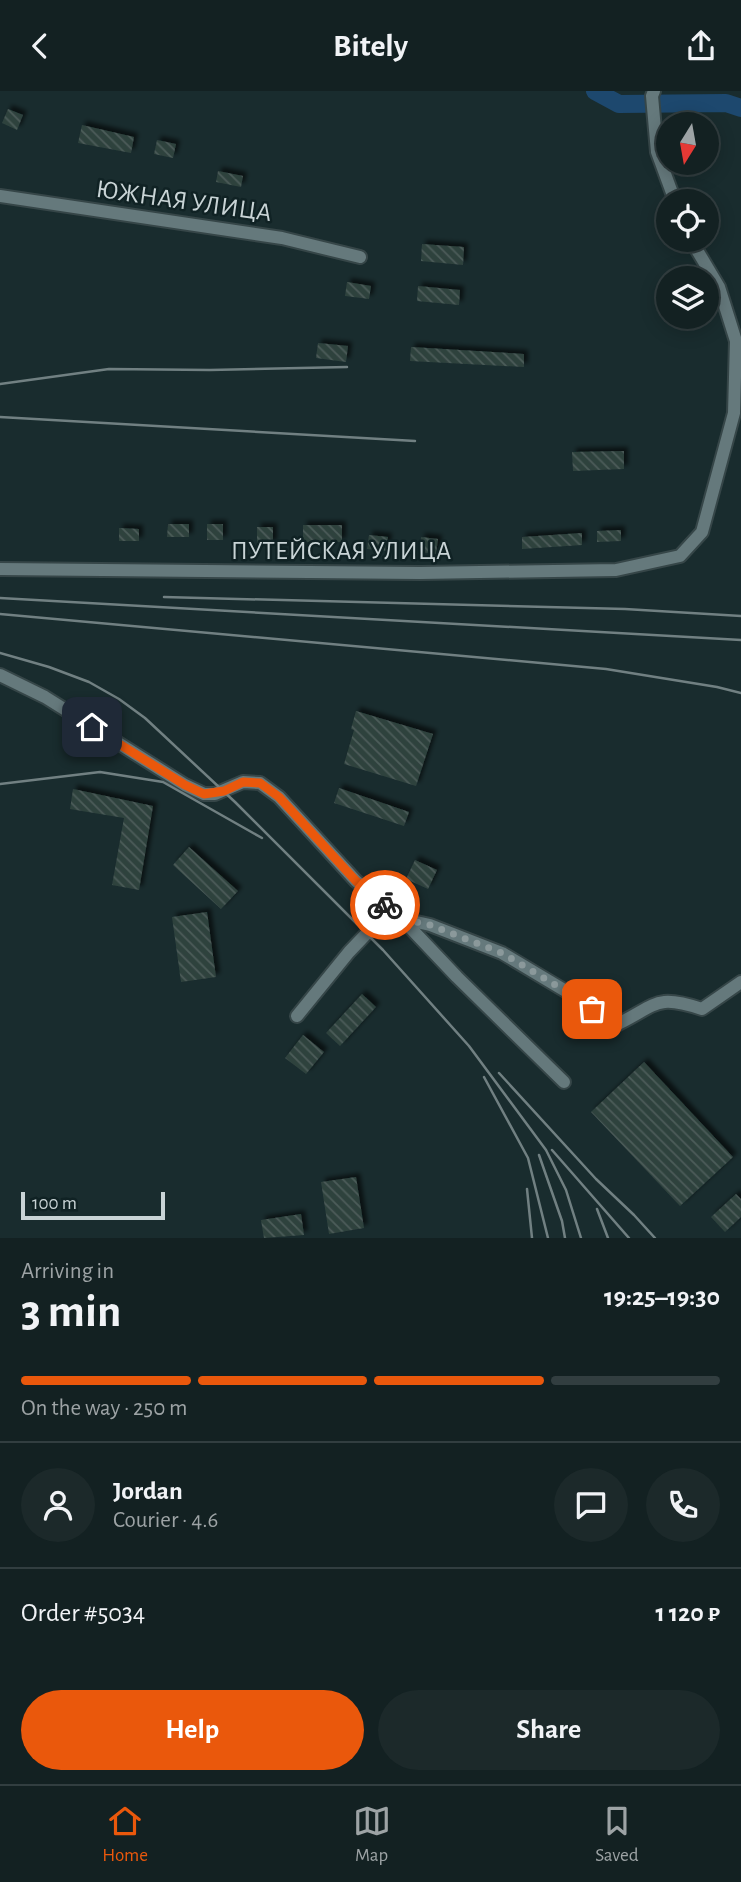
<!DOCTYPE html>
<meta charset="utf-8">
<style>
:root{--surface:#132122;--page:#1c292a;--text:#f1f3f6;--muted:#9da3a5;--line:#323e40;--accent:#ea580c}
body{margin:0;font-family:"Alegreya Sans",sans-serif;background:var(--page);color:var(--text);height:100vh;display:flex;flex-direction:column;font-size:26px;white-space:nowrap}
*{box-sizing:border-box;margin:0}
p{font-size:23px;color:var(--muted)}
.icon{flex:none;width:38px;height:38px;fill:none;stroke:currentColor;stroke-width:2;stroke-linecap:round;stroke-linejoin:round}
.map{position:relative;height:1147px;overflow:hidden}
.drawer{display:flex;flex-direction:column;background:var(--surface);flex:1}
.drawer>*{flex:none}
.needle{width:46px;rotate:191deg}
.tools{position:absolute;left:656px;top:21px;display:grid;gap:14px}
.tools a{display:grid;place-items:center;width:63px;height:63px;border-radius:50%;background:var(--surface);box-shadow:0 4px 18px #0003,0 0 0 2px var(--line);font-size:35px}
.scale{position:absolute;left:21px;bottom:18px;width:144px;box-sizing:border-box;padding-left:7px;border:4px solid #c9d4d6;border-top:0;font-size:19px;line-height:24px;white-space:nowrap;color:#c9d4d6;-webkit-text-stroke:5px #102224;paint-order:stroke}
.pin{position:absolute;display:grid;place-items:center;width:60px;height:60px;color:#fff;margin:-30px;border-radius:14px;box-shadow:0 4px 10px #0006}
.courier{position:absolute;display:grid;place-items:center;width:70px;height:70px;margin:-35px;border:5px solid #ea580c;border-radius:50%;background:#fff;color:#222;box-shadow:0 2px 9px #0007}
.overview em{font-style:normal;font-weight:600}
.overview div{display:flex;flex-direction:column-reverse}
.overview{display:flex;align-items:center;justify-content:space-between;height:119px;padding:0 21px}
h1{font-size:46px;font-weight:600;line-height:52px}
.bar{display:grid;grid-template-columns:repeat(4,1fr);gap:10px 7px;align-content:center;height:84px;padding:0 21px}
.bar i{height:9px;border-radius:5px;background:var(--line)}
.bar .active{background:var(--accent)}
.bar p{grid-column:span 4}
.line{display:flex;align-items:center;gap:18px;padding:0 21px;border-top:2px solid var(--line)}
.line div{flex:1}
.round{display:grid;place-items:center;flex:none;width:74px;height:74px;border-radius:37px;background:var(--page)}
.action{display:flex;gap:14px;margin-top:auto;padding:14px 21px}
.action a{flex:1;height:80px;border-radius:42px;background:var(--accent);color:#fff;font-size:28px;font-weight:600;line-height:80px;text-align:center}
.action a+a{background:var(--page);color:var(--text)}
header{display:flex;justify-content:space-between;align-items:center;height:91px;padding:0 21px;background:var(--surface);font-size:32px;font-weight:600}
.tabs{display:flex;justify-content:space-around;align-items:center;height:98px;border-top:2px solid var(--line);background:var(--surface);font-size:19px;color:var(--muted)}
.tabs a{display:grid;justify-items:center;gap:4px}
.tabs .active{color:var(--accent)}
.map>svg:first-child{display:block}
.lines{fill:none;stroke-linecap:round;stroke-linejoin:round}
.river{stroke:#1d486e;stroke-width:18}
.building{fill:url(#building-back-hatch);filter:url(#shadow)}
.minor-casing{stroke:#364648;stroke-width:16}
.minor{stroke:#65797c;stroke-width:12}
.rail{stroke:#718082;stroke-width:2.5}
.done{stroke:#8b999b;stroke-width:7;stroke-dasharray:0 12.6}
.route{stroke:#ea580c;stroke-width:9}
.labels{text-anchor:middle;stroke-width:5;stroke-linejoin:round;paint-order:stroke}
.street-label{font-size:26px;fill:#c9d4d6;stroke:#102224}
</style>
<header><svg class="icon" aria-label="back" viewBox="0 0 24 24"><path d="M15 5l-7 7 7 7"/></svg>Bitely<svg class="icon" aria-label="share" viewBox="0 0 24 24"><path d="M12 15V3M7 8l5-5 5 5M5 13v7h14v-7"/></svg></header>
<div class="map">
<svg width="741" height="1147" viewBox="0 0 741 1147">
<defs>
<pattern id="building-back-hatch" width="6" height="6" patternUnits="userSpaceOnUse" patternTransform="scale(1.75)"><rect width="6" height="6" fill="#2f423e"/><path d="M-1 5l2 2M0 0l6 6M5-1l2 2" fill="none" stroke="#4c5c59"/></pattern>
<filter id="shadow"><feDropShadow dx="4" dy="-4" stdDeviation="2" flood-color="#0009"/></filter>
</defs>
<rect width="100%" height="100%" fill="#192c2e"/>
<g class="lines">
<polyline class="river" points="595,0 619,13 726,12 741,17"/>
</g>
<g class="building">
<polygon points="8,18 23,24 17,39 2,32"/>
<polygon points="82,34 134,46 131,62 78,52"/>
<polygon points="157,49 176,53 173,67 154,63"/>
<polygon points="218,80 243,85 241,96 216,91"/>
<polygon points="422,153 464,156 463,174 421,170"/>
<polygon points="347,191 371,195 369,208 345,205"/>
<polygon points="418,195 460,199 459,214 417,210"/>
<polygon points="318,252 348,255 346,271 316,267"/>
<polygon points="411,256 524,263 524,276 410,270"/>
<polygon points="624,360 624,378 573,380 572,361"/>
<polygon points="168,433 189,433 189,446 167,446"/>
<rect x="207" y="433" width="16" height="16"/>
<rect x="303" y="434" width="39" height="17"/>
<rect x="257" y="436" width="16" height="17"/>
<polygon points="119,437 139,438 139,450 119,450"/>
<polygon points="621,439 621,450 597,451 597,440"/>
<polygon points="582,442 582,454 522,458 522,446"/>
<polygon points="369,444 388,446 386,460 367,458"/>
<polygon points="421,446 438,448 436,463 419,461"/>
<polygon points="356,620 433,643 416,695 344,673 354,639 351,638"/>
<polygon points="339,697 409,721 404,735 334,712"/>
<polygon points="73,698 153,715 139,799 112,794 124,727 70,718"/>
<polygon points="189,756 238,800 221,818 173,774"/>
<polygon points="415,769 437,779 428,798 406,788"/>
<polygon points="207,821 216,886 181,891 172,826"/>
<polygon points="362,903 376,916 340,955 326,942"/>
<polygon points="303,944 324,961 306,983 285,967"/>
<polygon points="644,971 733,1066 680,1115 591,1021"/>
<polygon points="356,1086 364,1137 329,1143 321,1091"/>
<polygon points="736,1103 741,1108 741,1126 725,1141 711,1126"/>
<polygon points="301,1123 304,1144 264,1147 261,1129"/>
</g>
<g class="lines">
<defs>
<g id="minor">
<polyline points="654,0 652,5 657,61 675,110"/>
<polyline points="0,105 282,147 360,166"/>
<polyline points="0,478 420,482 616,479 680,465 702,441 734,322 736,250 719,196 691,149"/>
<path d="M 0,584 L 45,606 L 185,694 L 204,703 L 215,703 L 243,691 L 260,692 L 279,706 L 356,790 L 403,828 L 430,834 L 502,862 L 579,908 L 604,929 L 618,933 C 658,913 656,903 702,918 L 741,891"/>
<polyline points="403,829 457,886 564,991"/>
<polyline points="297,925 349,861 390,818"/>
</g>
</defs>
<use href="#minor" class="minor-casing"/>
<use href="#minor" class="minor"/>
<g class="rail">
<polyline points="0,293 109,278 210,279 347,276"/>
<polyline points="0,326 415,350"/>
<polyline points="164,506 625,518 741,525"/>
<polyline points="0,507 741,549"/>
<polyline points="0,523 606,578 717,596 741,602"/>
<polyline points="0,562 49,576 89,591 119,608 145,627 235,711 383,859 469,955 546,1059 566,1099 581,1147"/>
<polyline points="0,693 100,681 163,691 262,747"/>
<polyline points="499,982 596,1088 634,1124 655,1147"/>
<polyline points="484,986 528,1067 548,1147"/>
<polyline points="552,1059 629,1147"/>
<polyline points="539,1064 562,1130 565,1147"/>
<polyline points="527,1098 532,1147"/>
<polyline points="597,1118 608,1147"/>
</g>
</g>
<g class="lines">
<polyline class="done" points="385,814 403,828 430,834 502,862 579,908 592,918"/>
<polyline class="route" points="92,636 185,694 204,703 224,700 243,691 260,692 279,706 356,790 385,814"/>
</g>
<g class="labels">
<g class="street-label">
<text transform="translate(184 109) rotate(8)" y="9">ЮЖНАЯ УЛИЦА</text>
<text x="341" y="468">ПУТЕЙСКАЯ УЛИЦА</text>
</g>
</g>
</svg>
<div class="tools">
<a><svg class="needle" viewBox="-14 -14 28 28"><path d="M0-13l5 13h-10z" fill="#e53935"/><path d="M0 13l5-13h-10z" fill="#9da3a5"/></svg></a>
<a><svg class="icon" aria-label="locate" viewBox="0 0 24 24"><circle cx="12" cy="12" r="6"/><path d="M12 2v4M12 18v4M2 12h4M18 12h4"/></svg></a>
<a><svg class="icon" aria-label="layers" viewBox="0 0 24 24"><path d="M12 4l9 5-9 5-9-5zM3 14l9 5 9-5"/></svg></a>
</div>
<div class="scale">100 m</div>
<div class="pin" style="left:592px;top:918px;background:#ea580c"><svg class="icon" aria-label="bag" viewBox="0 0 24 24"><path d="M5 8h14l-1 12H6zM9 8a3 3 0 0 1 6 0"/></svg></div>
<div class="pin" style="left:92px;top:636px;background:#1f2937"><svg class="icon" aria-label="home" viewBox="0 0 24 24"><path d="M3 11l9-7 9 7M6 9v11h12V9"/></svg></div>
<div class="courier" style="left:385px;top:814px"><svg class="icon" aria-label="bike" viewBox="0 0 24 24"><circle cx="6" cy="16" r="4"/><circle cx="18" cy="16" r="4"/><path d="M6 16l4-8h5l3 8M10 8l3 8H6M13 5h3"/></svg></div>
</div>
<section class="drawer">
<div class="overview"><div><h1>3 min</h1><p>Arriving in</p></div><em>19:25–19:30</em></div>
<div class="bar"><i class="active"></i><i class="active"></i><i class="active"></i><i></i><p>On the way · 250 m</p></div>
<div class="line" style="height:126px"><a class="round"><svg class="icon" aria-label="person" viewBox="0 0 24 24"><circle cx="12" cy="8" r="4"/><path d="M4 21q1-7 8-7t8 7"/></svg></a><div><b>Jordan</b><p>Courier · 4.6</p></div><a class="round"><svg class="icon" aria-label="chat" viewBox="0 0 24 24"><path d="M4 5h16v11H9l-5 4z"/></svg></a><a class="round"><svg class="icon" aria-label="phone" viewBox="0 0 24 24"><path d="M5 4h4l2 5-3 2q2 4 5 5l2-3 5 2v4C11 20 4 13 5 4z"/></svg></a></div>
<div class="line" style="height:91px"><div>Order #5034</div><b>1 120 ₽</b></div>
<div class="action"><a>Help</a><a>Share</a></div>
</section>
<nav class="tabs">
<a class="active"><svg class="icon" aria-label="home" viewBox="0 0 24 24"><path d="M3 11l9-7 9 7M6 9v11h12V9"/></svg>Home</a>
<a><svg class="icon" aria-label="map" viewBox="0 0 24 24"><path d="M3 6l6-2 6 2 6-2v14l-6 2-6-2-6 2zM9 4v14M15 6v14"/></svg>Map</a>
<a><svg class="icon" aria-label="saved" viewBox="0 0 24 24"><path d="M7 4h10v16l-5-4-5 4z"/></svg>Saved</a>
</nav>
